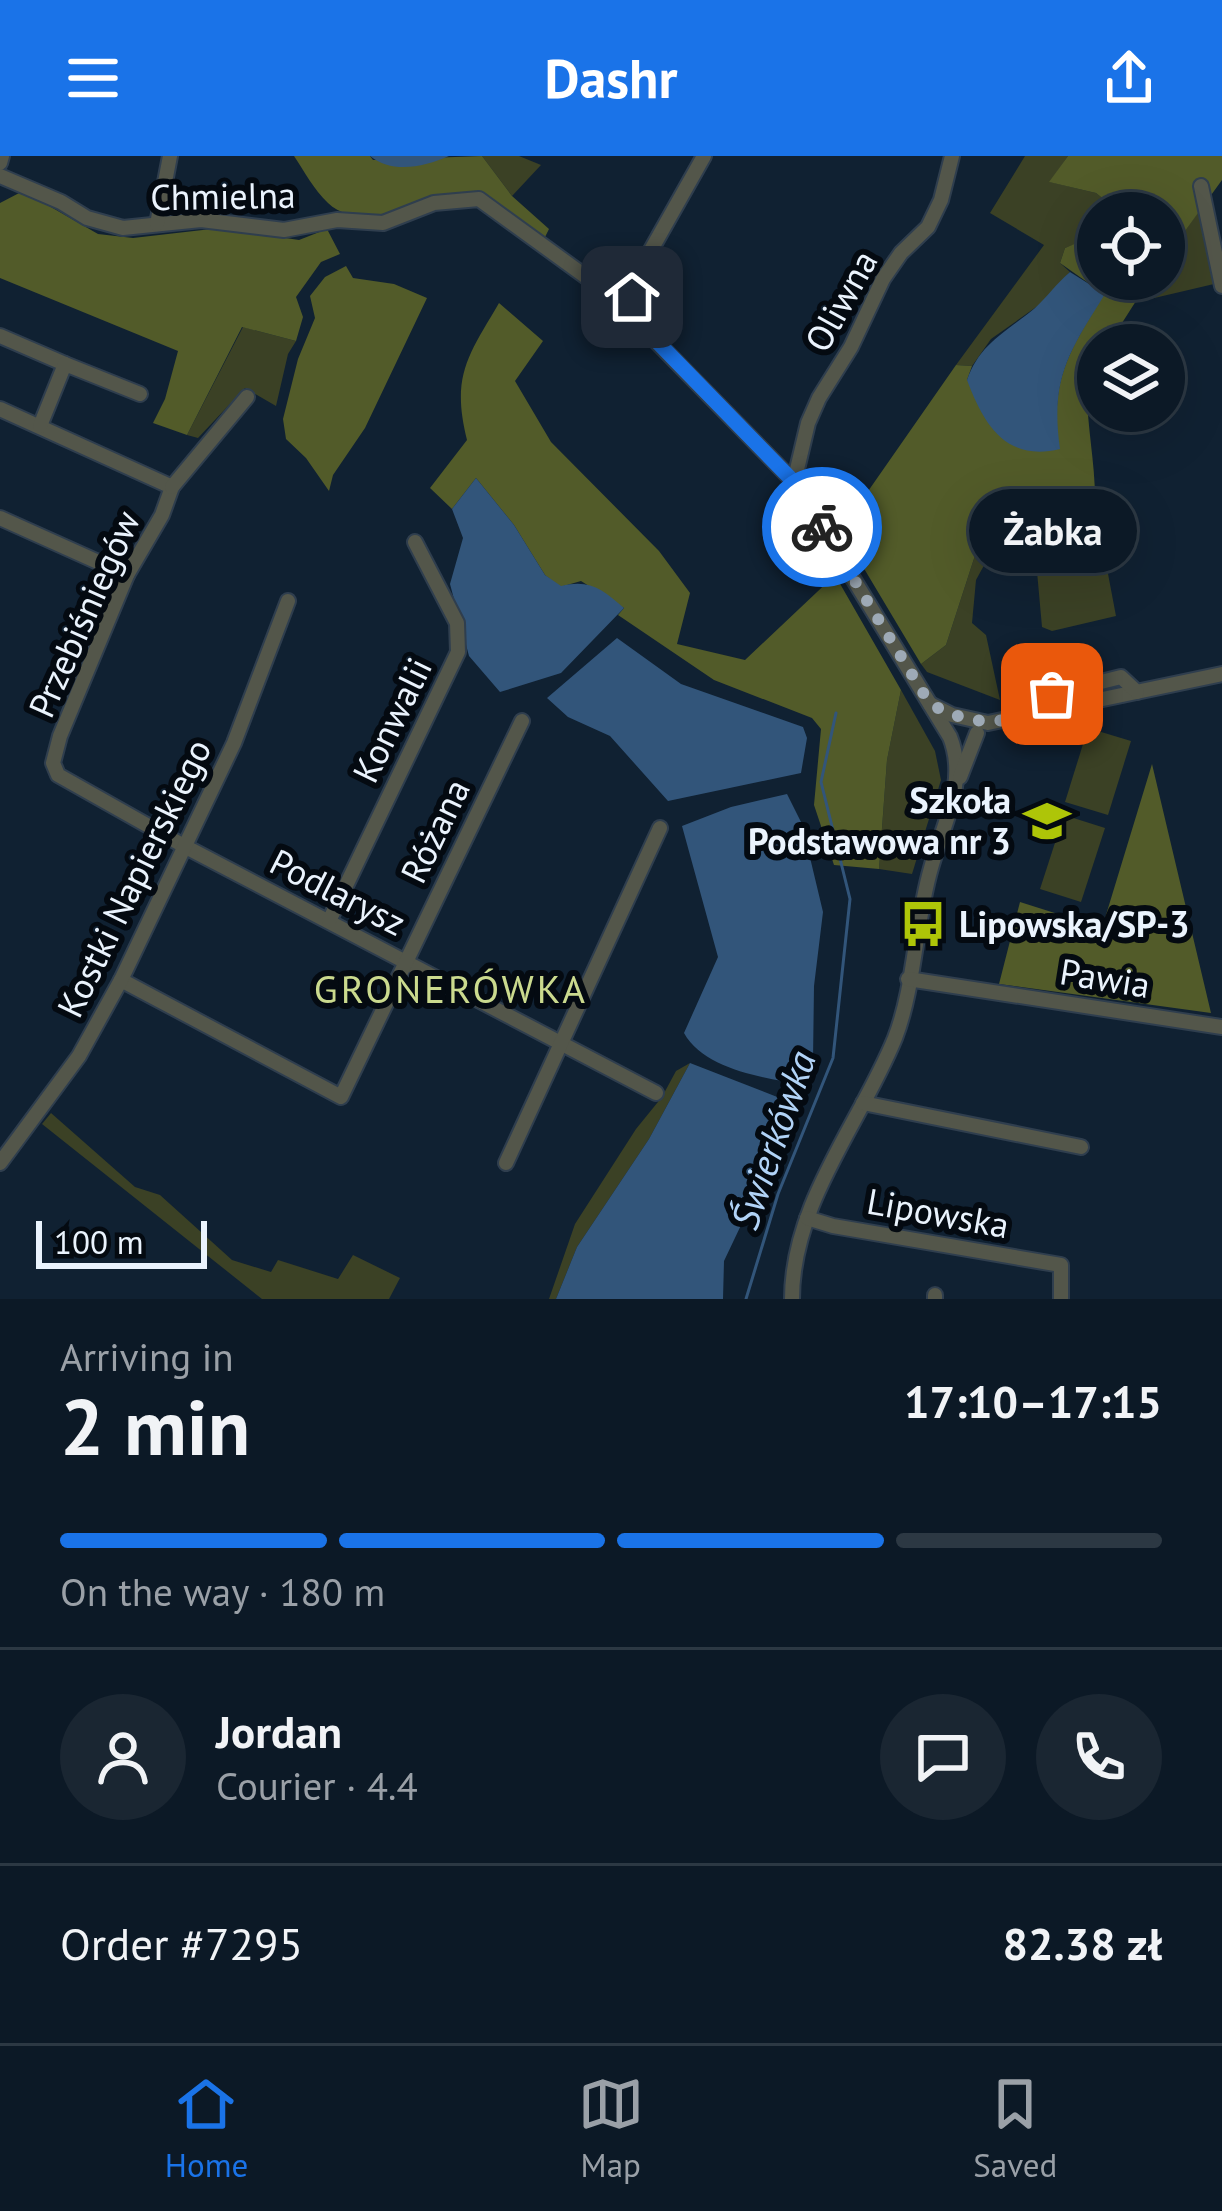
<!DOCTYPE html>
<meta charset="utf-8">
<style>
:root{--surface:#0c1926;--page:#1a2632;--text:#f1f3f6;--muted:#9aa0a7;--line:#2c3843;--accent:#1a73e8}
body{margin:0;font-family:"PT Sans",sans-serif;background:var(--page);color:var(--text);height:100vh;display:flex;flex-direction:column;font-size:45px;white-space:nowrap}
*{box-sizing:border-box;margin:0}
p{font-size:39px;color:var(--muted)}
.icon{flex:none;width:66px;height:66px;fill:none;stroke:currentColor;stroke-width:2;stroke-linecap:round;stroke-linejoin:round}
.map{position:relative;height:1143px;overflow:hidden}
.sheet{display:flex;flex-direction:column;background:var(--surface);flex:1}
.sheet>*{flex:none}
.tools{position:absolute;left:1077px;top:36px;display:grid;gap:24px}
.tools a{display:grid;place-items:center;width:108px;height:108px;border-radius:50%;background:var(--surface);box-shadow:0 12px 48px #0002,0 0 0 3px var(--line);font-size:60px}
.scale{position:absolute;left:36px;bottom:30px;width:171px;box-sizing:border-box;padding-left:12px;border:6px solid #eaf3fd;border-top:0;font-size:33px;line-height:42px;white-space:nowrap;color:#eaf3fd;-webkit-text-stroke:9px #040a11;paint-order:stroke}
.pin{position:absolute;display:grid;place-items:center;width:102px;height:102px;color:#fff;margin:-51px;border-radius:24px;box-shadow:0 6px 18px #0006}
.courier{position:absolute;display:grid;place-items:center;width:120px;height:120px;margin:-60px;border:9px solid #1a73e8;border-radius:50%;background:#fff;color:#222;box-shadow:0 3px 15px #0007}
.bubble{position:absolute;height:84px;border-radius:42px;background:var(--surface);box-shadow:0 12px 48px #0002,0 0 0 3px var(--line);font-size:39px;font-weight:800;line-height:84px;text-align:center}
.head em{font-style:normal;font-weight:800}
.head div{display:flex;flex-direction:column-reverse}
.head{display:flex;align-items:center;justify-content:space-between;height:204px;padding:0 60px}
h1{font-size:78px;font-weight:800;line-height:90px}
.bar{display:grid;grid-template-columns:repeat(4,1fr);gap:18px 12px;align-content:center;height:144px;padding:0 60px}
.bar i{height:15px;border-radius:9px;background:var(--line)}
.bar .on{background:var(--accent)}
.bar p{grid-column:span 4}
.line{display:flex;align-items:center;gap:30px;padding:0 60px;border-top:3px solid var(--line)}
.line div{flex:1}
.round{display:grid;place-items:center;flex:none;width:126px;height:126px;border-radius:63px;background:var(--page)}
header{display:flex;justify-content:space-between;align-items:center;height:156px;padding:0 60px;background:var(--accent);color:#fff;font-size:54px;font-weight:800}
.tabs{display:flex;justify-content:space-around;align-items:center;height:168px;border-top:3px solid var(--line);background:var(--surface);font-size:33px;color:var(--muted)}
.tabs a{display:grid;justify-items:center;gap:6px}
.tabs .on{color:var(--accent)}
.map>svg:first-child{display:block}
.green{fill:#3b4125}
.forest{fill:#525b29}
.water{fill:#32557a}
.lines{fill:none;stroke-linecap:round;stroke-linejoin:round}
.stream{stroke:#32557a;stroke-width:3}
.minor-casing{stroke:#2f3e4e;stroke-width:18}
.minor{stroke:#53564a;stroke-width:14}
.done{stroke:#9eaab6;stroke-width:12;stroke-dasharray:0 21.6}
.route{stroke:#1a73e8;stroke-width:15}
.labels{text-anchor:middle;stroke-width:12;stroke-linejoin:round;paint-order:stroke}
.street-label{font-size:36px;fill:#eaf3fd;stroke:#040a11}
.poi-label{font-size:36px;font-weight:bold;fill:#eaf3fd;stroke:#040a11;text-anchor:end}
.neighbourhood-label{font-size:39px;letter-spacing:3px;fill:#cbda8e;stroke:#040a11}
.water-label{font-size:39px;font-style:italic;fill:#b1d3f7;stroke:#040a11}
</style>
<header><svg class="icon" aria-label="menu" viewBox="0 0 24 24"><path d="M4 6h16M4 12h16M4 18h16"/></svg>Dashr<svg class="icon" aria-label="share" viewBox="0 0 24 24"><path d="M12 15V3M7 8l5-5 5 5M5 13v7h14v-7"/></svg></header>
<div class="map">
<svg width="1222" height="1143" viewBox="0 0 1222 1143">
<rect width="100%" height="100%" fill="#102132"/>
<g class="green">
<polygon points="482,0 519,0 541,9 512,40"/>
<polygon points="1025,0 1068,0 1050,26 1096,37 1116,52 1113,57 1098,57 1097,80 1065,92 1060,107 1070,116 1039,149 991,183 972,210 956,209 1044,89 990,57"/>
<polygon points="1199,55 1214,128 1133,147 1150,123 1164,123 1164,104"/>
<polygon points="243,171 296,185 288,198 276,250 245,232 198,282 187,279"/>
<polygon points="1012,345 1095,349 1116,460 1052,475 1042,471 1033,371 1026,380 1005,371 976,424 972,467 986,479 1000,544 927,516 921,508 946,489 980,384"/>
<polygon points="901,534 935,595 941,624 912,718 879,713 887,604"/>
<polygon points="1088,572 1131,585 1108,659 1065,646"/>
<polygon points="1064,659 1105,672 1081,746 1040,733"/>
<polygon points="690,907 649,983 577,1091 556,1143 549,1143 575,1068 636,973 662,941 676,915"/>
<polygon points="51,957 135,1031 160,1039 232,1104 271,1116 278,1104 338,1123 353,1099 400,1122 389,1143 262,1143 42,968"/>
</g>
<g class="forest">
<path d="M 294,0 L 370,0 L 373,4 L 482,0 L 512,40 L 549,73 L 543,85 L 486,40 C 445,49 361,79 328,47 C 314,34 304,15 294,0 Z"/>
<polygon points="1068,0 1222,0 1222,24 1164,104 1164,57 1113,57 1115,52 1096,37 1049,26"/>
<polygon points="23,35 98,78 133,82 220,72 299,84 327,73 340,98 321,106 296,141 303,161 296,185 242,171 187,279 153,267 165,243 178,195 0,122 0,47"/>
<path d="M 1098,78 L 1098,123 L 1150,123 L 1108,189 L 1098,189 C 1098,208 1087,219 1087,234 C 1087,273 1096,310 1095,349 L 1012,346 L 980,384 L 946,489 L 921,508 L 841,374 L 956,209 L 972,210 L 967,224 L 1059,293 C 1050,222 1069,196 1104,138 L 1060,107 L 1065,92 Z"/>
<polygon points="346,110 353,122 394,128 427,142 365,272 333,319 329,335 306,302 286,283 283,263 298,203 315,162 310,140 325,121"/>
<path d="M 499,147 L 543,185 L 515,225 L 551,286 L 659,395 L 690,437 L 677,488 L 745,504 L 835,419 L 901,534 L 887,604 L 879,713 L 834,709 L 814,649 L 821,573 L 812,562 L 714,524 L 618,459 L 624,452 L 581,425 L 560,431 L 545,419 L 514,369 L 476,322 L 452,353 L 430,332 L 467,284 C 451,220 468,200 499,147 Z"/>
<polygon points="1152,608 1211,857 999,828 1020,746 1102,772"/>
</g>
<g class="water">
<path d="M 370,0 L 449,0 C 424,11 392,18 370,0 Z"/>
<path d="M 1070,116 L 1105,138 C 1069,196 1050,222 1060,293 C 1006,306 984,269 967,224 C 980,187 1006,176 1035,152 C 1047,141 1057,127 1070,116 Z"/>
<path d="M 476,322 L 514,369 L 545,419 L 561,430 C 590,423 602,433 624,452 L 561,517 L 500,536 L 469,500 L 450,428 L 463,382 L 452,353 Z"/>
<polygon points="617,482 681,528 803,571 807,582 801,617 668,645 610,580 568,561 547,542"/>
<path d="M 787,638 L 802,668 L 823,756 L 814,830 L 813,904 L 801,928 C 763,922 704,913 684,877 L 718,801 L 682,670 L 731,651 Z"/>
<polygon points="690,907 790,946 790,966 724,1105 723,1143 556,1143 577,1091 649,983"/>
</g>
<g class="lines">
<polyline class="stream" points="746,1143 778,1038 833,902 850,743 821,626 836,557"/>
<defs>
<g id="minor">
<path d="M 704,0 L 633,126 L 633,155 L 642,171 L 794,326 L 950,581 C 968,626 943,668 931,712 C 915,767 915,830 895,882 C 860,968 792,1047 792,1143"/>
<polyline points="0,7 2,0"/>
<polyline points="0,20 61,46 87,62 123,72 201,64 284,74 337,64 383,67 434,47 479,43 633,155"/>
<polyline points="1201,30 1222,130"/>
<polyline points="157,68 170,0"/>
<polyline points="0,180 65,208"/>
<polyline points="0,253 172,331 162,359 127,419 60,580 53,607 58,619 184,690 656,937"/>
<polyline points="40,270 65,208 140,238"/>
<polyline points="794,326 808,267 819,242 851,191 883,123 901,97 928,71 941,44 952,0"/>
<polyline points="172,331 247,241"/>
<polyline points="0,362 127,419"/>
<polyline points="930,548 952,559 988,567 1222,518"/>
<polyline points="1010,563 1017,547 1121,521 1137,536"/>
<polyline points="960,621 977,577"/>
<polyline points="329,765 458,496 457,467 415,386"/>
<polyline points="908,823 1222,871"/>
<polyline points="121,824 341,941 522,565"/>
<polyline points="863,947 1081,991"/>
<polyline points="0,1007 79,900 121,824 234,587 288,445"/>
<polyline points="506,1007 660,672"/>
<polyline points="807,1062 833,1070 1061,1109 1061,1143"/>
<polyline points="935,1143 935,1139"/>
</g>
</defs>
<use href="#minor" class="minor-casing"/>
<use href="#minor" class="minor"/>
</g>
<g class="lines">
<path class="done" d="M 822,371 L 930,548 C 958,562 980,569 1010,563 L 1017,547 L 1052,538"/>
<polyline class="route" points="632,141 633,154 642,170 794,326 822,371"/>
</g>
<defs>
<symbol id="school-bare" viewBox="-9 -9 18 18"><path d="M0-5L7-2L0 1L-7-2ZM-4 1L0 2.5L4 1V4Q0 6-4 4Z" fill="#aec508" stroke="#040a11" stroke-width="2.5" paint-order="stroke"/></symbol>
<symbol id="bus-bare" viewBox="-9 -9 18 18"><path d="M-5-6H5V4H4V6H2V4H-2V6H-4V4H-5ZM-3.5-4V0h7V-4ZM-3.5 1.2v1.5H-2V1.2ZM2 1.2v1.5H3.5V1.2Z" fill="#aec508" stroke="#040a11" stroke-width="2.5" paint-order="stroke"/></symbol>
</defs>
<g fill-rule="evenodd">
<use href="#school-bare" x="1014" y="632" width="66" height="66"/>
<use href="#bus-bare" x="890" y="735" width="66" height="66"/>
</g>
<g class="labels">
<g class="street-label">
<text transform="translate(223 40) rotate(-1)" y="13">Chmielna</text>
<text transform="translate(841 145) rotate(-61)" y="13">Oliwna</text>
<text transform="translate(84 458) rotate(-66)" y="13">Przebiśniegów</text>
<text transform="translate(392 564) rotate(-64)" y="13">Konwalii</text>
<text transform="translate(435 675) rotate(-64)" y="13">Różana</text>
<text transform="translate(134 722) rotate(-64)" y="13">Kostki Napierskiego</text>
<text transform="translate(338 736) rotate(27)" y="13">Podlarysz</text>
<text transform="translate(1105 822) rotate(9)" y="13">Pawia</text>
<text transform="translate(938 1057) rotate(10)" y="13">Lipowska</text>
</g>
<g class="poi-label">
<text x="1011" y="657">Szkoła<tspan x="1011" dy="41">Podstawowa nr 3</tspan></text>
<text x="959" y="781" text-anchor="start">Lipowska/SP-3</text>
</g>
<g class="neighbourhood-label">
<text x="451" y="847">GRONERÓWKA</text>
</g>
<g class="water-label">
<text transform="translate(773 984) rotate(-71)" y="14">Świerkówka</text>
</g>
</g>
</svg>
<div class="tools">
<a><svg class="icon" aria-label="locate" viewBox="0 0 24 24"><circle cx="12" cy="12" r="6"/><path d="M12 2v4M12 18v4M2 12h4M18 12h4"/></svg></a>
<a><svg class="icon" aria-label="layers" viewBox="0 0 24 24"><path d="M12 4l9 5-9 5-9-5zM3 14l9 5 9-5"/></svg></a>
</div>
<div class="scale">100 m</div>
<div class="pin" style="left:1052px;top:538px;background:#ea580c"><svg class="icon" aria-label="bag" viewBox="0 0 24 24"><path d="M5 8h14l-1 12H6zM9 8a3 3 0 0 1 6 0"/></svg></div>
<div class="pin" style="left:632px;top:141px;background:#1f2937"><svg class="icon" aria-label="home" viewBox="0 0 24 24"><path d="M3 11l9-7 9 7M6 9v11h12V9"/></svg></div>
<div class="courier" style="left:822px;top:371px"><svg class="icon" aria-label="bike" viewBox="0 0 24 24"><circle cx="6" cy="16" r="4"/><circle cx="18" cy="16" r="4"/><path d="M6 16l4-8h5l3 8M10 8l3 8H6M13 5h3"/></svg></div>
<div class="bubble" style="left:969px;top:333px;width:168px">Żabka</div>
</div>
<section class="sheet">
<div class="head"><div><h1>2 min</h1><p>Arriving in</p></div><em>17:10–17:15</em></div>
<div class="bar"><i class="on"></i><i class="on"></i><i class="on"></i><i></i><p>On the way · 180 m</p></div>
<div class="line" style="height:216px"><a class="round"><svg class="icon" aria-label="person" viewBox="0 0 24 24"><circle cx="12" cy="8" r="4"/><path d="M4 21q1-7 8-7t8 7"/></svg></a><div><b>Jordan</b><p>Courier · 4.4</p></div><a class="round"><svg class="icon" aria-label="chat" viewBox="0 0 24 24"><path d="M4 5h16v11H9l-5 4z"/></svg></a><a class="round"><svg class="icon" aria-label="phone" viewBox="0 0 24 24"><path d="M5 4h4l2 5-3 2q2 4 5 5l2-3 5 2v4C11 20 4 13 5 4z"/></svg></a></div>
<div class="line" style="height:156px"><div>Order #7295</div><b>82.38 zł</b></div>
</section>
<nav class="tabs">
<a class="on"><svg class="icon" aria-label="home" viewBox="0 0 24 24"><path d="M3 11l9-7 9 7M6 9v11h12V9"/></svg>Home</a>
<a><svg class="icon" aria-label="map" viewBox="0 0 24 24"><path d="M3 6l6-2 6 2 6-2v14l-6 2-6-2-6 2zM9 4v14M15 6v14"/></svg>Map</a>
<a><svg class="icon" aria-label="saved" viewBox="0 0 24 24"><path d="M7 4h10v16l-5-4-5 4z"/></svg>Saved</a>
</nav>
